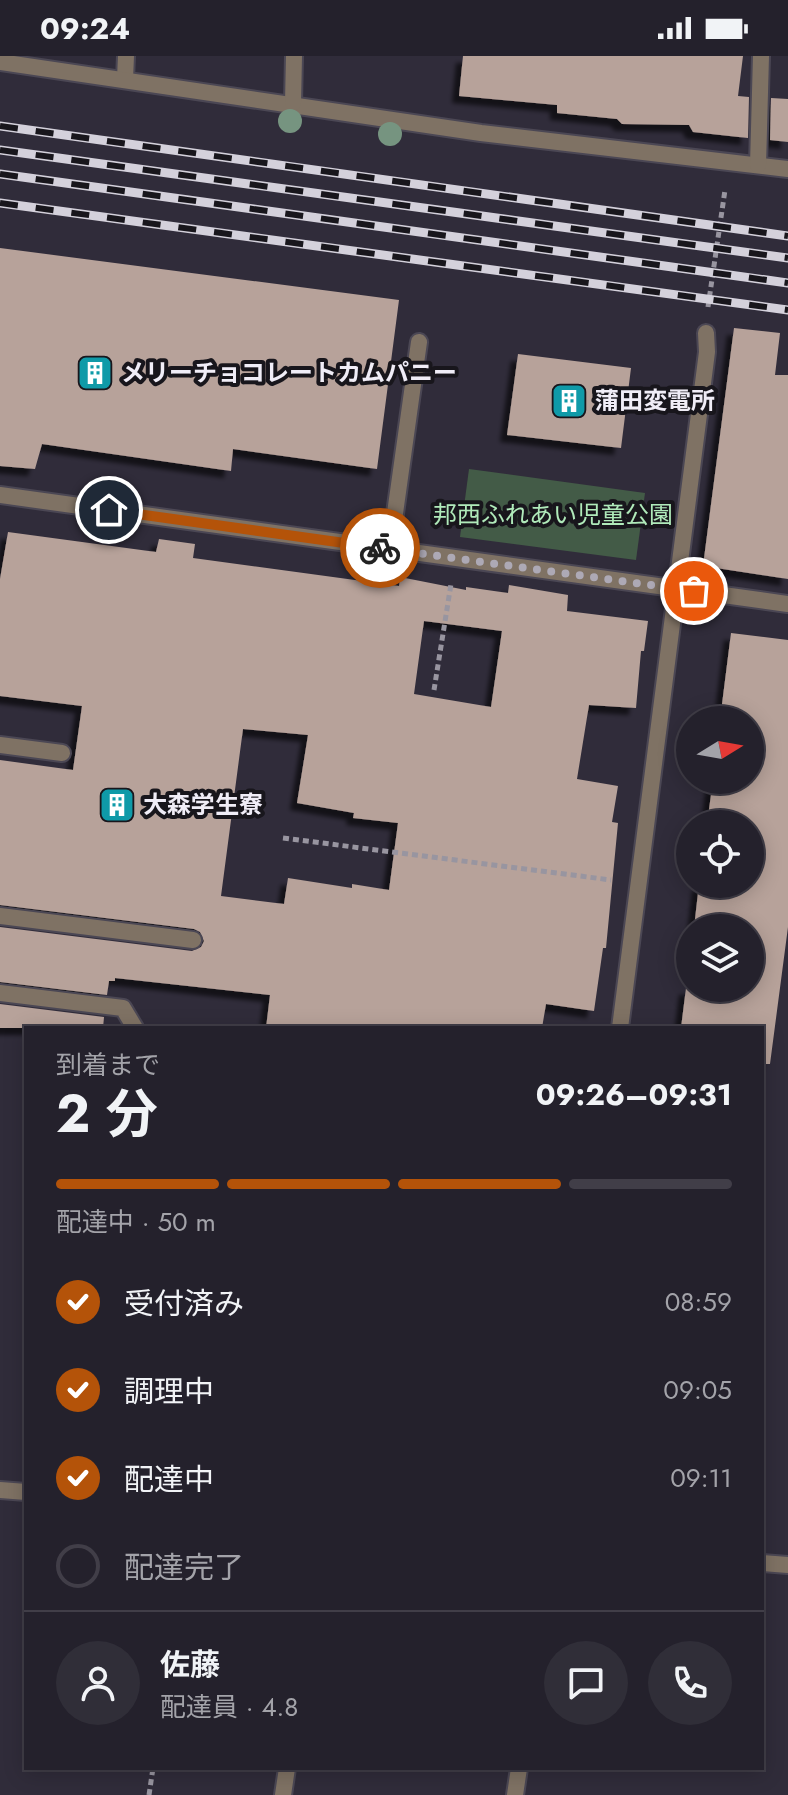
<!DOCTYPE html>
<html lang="ja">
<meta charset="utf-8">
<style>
:root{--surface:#24212c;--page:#302e38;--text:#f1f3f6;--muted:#a3a3a9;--line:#413e48;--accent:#b45309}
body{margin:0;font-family:Jost,"Noto Sans JP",sans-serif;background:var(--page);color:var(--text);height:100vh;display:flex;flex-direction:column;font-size:30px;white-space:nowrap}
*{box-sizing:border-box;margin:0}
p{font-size:26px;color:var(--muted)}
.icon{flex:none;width:44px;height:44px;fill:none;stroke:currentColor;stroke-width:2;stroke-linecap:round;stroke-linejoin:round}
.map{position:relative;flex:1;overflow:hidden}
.side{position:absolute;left:24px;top:970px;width:740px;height:744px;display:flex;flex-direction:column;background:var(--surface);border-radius:0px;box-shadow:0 4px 20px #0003,0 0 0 2px var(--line)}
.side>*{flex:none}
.needle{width:52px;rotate:79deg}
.fabs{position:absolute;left:676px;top:650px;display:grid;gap:16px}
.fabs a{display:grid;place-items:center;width:88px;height:88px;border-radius:50%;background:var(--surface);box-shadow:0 4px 20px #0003,0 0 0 2px var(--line);font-size:40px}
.pin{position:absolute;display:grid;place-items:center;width:68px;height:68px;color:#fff;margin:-34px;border:4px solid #fff;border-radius:50%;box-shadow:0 2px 8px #0007}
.courier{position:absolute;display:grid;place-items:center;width:80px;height:80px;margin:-40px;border:6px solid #b45309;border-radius:50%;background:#fff;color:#222;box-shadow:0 2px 10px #0007}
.head em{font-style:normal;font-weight:700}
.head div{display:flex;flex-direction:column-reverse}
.head{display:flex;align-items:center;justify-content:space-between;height:136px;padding:0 32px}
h1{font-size:52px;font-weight:700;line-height:60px}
.bar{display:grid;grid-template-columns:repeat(4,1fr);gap:12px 8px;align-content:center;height:96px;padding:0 32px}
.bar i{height:10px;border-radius:6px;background:var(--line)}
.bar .active{background:var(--accent)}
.bar p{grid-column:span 4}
.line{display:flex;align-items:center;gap:20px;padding:0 32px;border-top:2px solid var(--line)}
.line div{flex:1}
.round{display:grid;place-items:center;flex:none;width:84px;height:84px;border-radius:42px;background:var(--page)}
ol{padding:0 32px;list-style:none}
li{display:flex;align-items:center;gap:24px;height:88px}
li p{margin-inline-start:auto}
li .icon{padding:8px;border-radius:50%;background:var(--accent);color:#fff;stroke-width:4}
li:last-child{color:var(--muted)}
li i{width:44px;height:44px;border:4px solid var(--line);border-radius:50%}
.status{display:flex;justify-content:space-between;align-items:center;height:56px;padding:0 40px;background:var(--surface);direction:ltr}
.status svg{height:22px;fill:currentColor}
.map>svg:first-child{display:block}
.green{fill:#435b47}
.building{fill:#b7a29a;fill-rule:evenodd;filter:url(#shadow)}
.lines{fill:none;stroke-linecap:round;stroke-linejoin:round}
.lane-casing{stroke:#4b4754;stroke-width:20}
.street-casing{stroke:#4b4754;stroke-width:20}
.path{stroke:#9895a0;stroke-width:5;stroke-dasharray:6 4;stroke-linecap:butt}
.lane{stroke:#7f7264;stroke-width:16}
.street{stroke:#7f7264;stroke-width:16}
.rail-casing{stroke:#d4d1db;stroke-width:9}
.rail{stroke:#18161c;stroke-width:6;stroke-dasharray:18;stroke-linecap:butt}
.tree{fill:#769480}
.done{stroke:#ada9b5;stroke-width:8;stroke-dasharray:0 14.4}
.route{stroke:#b45309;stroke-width:10}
.labels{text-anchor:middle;stroke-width:8;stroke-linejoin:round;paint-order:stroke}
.poi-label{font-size:24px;font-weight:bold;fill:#f0edf7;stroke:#18161c;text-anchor:start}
.park-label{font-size:24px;fill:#b0eaba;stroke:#18161c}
</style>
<div class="status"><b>09:24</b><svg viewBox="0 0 49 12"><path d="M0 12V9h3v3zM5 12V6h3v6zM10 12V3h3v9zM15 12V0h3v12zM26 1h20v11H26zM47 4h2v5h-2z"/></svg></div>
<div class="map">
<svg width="788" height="1739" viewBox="0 0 788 1739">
<defs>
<filter id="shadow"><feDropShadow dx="-7" dy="7" stdDeviation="2" flood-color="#0009"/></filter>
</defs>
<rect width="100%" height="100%" fill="#302c3a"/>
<polygon class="green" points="469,413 645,437 636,504 460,481"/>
<g class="building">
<polygon points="463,0 743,0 738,40 749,41 748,82 693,76 689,69 622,68 617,63 557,57 557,49 459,40"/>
<polygon points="771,42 788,43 788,86 770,84"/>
<polygon points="0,192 399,244 377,413 233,393 231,415 42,388 35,413 0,410"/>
<polygon points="734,272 780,277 775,319 788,319 788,523 703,510"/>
<polygon points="518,298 631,312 621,392 507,379"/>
<path d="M 8,476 L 156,496 L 159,483 L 195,488 L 193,502 L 399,530 L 400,521 L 466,534 L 466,531 L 508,537 L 509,529 L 568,539 L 567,555 L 648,565 L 644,595 L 641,595 L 636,652 L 589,649 L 577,723 L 618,730 L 612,766 L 618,767 L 606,892 L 603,892 L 594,955 L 546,948 L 542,972 L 266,972 L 270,939 L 115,922 L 115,925 L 109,925 L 107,939 L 0,926 L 0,871 L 192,895 L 201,891 L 204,885 L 200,876 L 194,873 L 0,849 L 0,704 L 73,714 L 82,650 L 0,640 L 0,523 ZM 424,565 L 502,575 L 491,651 L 414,638 ZM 243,673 L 308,679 L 297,747 L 354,757 L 353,762 L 398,767 L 389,834 L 352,828 L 352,832 L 288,822 L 284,848 L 221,840 Z"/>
<polygon points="731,577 788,584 788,871 770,1008 762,1008 762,972 681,972 686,932 750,932 750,872 694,872 699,828 750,828 750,768 707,768 713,724 750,724 750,664 720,664"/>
<polygon points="0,948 104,961 103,972 0,972"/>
</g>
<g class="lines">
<defs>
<g id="lane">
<polyline points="125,23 126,0"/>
<polyline points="390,493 419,286"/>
<polyline points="0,689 62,697"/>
<polyline points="0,860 193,884"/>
<polyline points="0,937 123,952 135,972"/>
<polyline points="283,1739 287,1712"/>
</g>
<g id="street">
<polyline points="0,6 481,77 788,113"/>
<polyline points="293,47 294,0"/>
<polyline points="758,109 761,0"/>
<polyline points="0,439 788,548"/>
<polyline points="620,972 707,296 706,277"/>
<polyline points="0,1434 26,1436"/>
<polyline points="762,1507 788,1509"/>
<polyline points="515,1739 519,1712"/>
</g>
</defs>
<use href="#lane" class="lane-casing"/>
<use href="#street" class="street-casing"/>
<g class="path">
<polyline points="708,251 725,134"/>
<polyline points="434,634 451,528"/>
<polyline points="283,782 611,824"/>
<polyline points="149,1739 153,1712"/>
</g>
<use href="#lane" class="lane"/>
<use href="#street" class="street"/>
<defs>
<g id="rail">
<polyline points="0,70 788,180"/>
<polyline points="0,94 788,202"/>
<polyline points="0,118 788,227"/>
<polyline points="0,147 788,254"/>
</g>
</defs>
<use href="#rail" class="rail-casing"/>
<use href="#rail" class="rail"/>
</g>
<g class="tree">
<circle cx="290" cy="65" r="12"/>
<circle cx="390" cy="78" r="12"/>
</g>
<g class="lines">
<polyline class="done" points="380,492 694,535"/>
<polyline class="route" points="109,454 380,492"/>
</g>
<defs>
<symbol id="building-square" viewBox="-11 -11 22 22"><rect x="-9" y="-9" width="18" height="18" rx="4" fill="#0f9aa8" stroke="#18161c"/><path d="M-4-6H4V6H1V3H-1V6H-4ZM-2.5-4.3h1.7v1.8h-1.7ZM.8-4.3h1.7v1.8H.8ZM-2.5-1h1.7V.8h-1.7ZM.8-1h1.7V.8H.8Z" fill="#fff"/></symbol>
</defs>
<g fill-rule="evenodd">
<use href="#building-square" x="75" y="297" width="40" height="40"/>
<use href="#building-square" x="549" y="325" width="40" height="40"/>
<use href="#building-square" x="97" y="729" width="40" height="40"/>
</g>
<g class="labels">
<g class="poi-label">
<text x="121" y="325">メリーチョコレートカムパニー</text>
<text x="595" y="353">蒲田変電所</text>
<text x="143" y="757">大森学生寮</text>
</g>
<g class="park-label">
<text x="553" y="467">邦西ふれあい児童公園</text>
</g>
</g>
</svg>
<div class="fabs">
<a><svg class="needle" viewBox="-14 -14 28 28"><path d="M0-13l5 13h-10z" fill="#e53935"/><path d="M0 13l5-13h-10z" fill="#a3a3a9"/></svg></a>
<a><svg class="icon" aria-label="locate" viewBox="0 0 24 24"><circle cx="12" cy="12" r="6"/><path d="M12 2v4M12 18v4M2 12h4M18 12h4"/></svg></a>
<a><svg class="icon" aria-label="layers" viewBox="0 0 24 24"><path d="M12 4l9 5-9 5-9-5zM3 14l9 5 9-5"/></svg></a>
</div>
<div class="pin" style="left:694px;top:535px;background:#ea580c"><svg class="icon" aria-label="bag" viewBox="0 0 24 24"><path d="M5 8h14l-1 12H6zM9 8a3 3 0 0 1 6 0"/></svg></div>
<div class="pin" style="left:109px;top:454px;background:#1f2937"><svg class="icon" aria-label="home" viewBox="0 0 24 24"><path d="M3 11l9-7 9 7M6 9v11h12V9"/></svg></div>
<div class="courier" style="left:380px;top:492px"><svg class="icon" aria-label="bike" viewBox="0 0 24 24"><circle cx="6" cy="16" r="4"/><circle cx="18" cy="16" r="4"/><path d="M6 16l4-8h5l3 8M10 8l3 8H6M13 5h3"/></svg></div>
<section class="side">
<div class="head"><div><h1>2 分</h1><p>到着まで</p></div><em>09:26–09:31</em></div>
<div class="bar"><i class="active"></i><i class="active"></i><i class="active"></i><i></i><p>配達中 · 50 m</p></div>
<ol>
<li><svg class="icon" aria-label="check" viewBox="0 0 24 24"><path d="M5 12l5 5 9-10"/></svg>受付済み<p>08:59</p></li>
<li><svg class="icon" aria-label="check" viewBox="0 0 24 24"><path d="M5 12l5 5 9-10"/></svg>調理中<p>09:05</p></li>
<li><svg class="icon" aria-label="check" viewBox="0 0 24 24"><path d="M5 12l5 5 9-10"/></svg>配達中<p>09:11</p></li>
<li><i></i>配達完了</li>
</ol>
<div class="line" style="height:144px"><a class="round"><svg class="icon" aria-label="person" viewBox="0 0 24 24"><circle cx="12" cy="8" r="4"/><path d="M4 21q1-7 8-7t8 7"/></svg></a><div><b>佐藤</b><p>配達員 · 4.8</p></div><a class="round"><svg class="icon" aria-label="chat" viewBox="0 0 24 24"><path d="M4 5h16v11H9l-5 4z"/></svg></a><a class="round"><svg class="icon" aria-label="phone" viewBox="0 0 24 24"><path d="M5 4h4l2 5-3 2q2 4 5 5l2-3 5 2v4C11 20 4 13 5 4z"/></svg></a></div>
</section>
</div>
